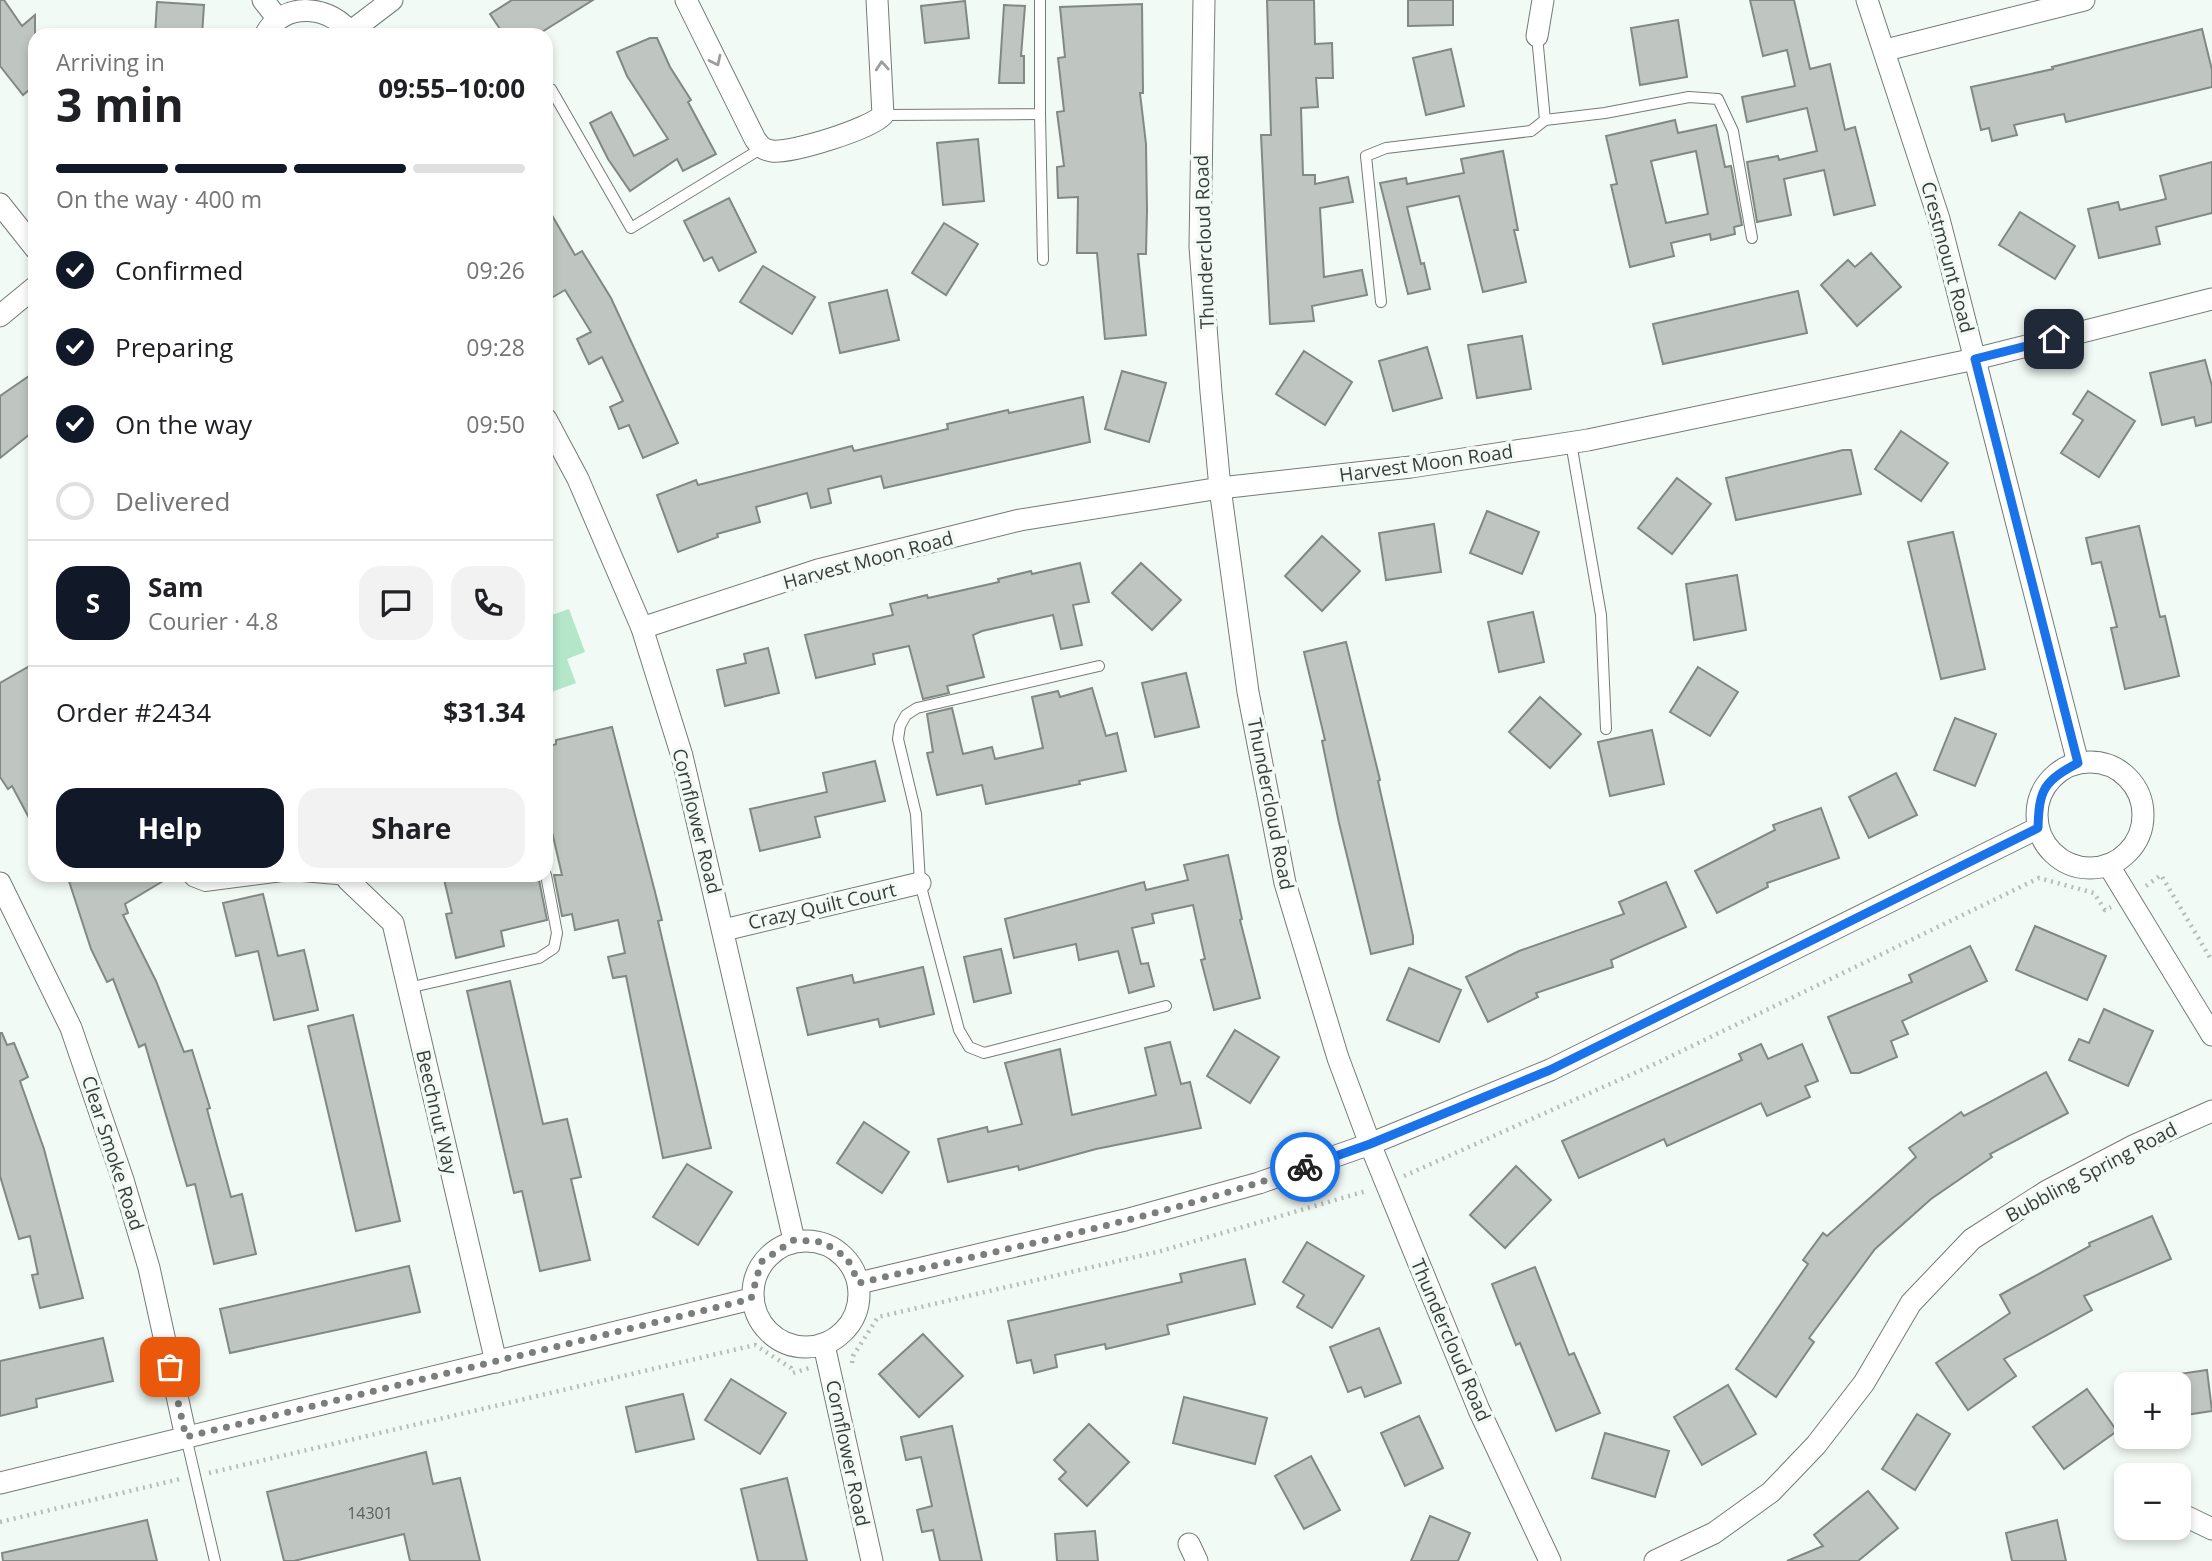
<!DOCTYPE html>
<meta charset="utf-8">
<style>
:root{--surface:#fff;--page:#f2f2f2;--text:#202124;--muted:#757577;--line:#e0e0e0;--accent:#111827}
body{margin:0;font-family:"Open Sans",sans-serif;background:var(--page);color:var(--text);height:100vh;display:flex;flex-direction:column;font-size:26px;white-space:nowrap}
*{box-sizing:border-box;margin:0}
p{font-size:23px;color:var(--muted)}
.icon{flex:none;width:38px;height:38px;fill:none;stroke:currentColor;stroke-width:2;stroke-linecap:round;stroke-linejoin:round}
.map{position:relative;flex:1;overflow:hidden}
.side{position:absolute;left:28px;top:28px;width:525px;height:854px;display:flex;flex-direction:column;background:var(--surface);border-radius:21px;box-shadow:0 4px 10px #0003}
.side>*{flex:none}
.buttons{position:absolute;left:2114px;top:1372px;display:grid;gap:14px}
.buttons a{display:grid;place-items:center;width:77px;height:77px;border-radius:14px;background:var(--surface);box-shadow:0 4px 10px #0003;font-size:35px}
.pin{position:absolute;display:grid;place-items:center;width:60px;height:60px;color:#fff;margin:-30px;border-radius:14px;box-shadow:0 4px 10px #0006}
.courier{position:absolute;display:grid;place-items:center;width:70px;height:70px;margin:-35px;border:5px solid #1a73e8;border-radius:50%;background:#fff;color:#222;box-shadow:0 2px 9px #0007}
.summary em{font-style:normal;font-weight:700}
.summary div{display:flex;flex-direction:column-reverse}
.summary{display:flex;align-items:center;justify-content:space-between;height:119px;padding:0 28px}
h1{font-size:46px;font-weight:700;line-height:52px}
.bar{display:grid;grid-template-columns:repeat(4,1fr);gap:10px 7px;align-content:center;height:84px;padding:0 28px}
.bar i{height:9px;border-radius:5px;background:var(--line)}
.bar .active{background:var(--accent)}
.bar p{grid-column:span 4}
.line{display:flex;align-items:center;gap:18px;padding:0 28px;border-top:2px solid var(--line)}
.line div{flex:1}
.round{display:grid;place-items:center;flex:none;width:74px;height:74px;border-radius:21px;background:var(--page)}
ol{padding:0 28px;list-style:none}
li{display:flex;align-items:center;gap:21px;height:77px}
li p{margin-inline-start:auto}
li .icon{padding:7px;border-radius:50%;background:var(--accent);color:#fff;stroke-width:4}
li:last-child{color:var(--muted)}
li i{width:38px;height:38px;border:4px solid var(--line);border-radius:50%}
.primary-button{display:flex;gap:14px;margin-top:auto;padding:14px 28px}
.primary-button a{flex:1;height:80px;border-radius:21px;background:var(--accent);color:#fff;font-size:28px;font-weight:700;line-height:80px;text-align:center}
.primary-button a+a{background:var(--page);color:var(--text)}
.map>svg:first-child{display:block}
.green{fill:#b4e6c9}
.building{fill:#bfc6c2;stroke:#828984;stroke-width:2;fill-rule:evenodd}
.lines{fill:none;stroke-linecap:round;stroke-linejoin:round}
.service-casing{stroke:#747b77;stroke-width:12}
.minor-casing{stroke:#747b77;stroke-width:23}
.path{stroke:#b7bdb9;stroke-width:4.5;stroke-dasharray:2 5;stroke-linecap:butt}
.service{stroke:#fff;stroke-width:10}
.minor{stroke:#fff;stroke-width:21}
.oneway{stroke:#9c9e9d}
.done{stroke:#7a7f7c;stroke-width:7;stroke-dasharray:0 12.6}
.route{stroke:#1a73e8;stroke-width:9}
.labels{text-anchor:middle;stroke-width:7;stroke-linejoin:round;paint-order:stroke}
.number-label{font-size:16px;fill:#5b5f5d}
.street-label{font-size:19px;fill:#3a3d3b;stroke:#f2faf5}
</style>
<div class="map">
<svg width="2212" height="1561" viewBox="0 0 2212 1561">
<rect width="100%" height="100%" fill="#f2faf5"/>
<polygon class="green" points="569,609 585,652 567,659 576,683 546,694 546,617"/>
<g class="building">
<polygon points="0,0 4,0 22,26 35,15 35,85 23,95 0,66"/>
<polygon points="512,0 593,0 537,35 504,35 490,14"/>
<polygon points="1267,0 1314,0 1315,44 1332,43 1333,78 1316,78 1318,107 1301,108 1303,175 1315,175 1315,184 1348,177 1353,202 1320,208 1324,277 1362,270 1367,295 1312,306 1314,321 1270,324 1261,135 1271,135"/>
<polygon points="1408,0 1453,0 1453,25 1408,26"/>
<polygon points="1750,0 1794,0 1810,69 1830,64 1845,130 1855,127 1875,205 1834,215 1824,170 1784,179 1791,215 1757,222 1747,162 1778,156 1779,160 1817,151 1807,108 1747,122 1742,97 1795,86 1787,50 1763,56"/>
<polygon points="965,1 969,38 925,43 921,6"/>
<polygon points="157,2 204,5 202,35 155,35"/>
<polygon points="1142,4 1143,93 1140,93 1146,144 1147,210 1146,254 1138,254 1146,335 1105,339 1097,253 1077,253 1078,197 1058,198 1057,167 1064,166 1057,112 1064,111 1058,58 1065,57 1060,7"/>
<polygon points="1004,5 1025,6 1021,56 1024,56 1024,83 999,83"/>
<polygon points="1678,20 1687,77 1640,85 1631,28"/>
<polygon points="2202,29 2212,70 2212,87 2066,122 2064,114 2014,125 2017,135 1992,141 1989,128 1981,130 1971,87 2053,69 2052,67"/>
<polygon points="650,38 657,38 670,67 691,100 688,102 716,154 683,171 677,159 630,191 608,159 590,123 611,112 634,156 668,139 627,76 617,52"/>
<polygon points="1451,49 1464,106 1426,115 1413,58"/>
<path d="M 1675,120 L 1678,133 L 1716,125 L 1725,167 L 1731,166 L 1742,225 L 1734,227 L 1735,234 L 1711,240 L 1710,234 L 1671,243 L 1674,256 L 1630,267 L 1611,185 L 1617,184 L 1606,136 ZM 1696,151 L 1708,214 L 1666,223 L 1651,161 Z"/>
<polygon points="978,139 984,201 943,205 937,143"/>
<polygon points="1503,151 1518,230 1514,230 1526,282 1483,292 1459,196 1407,207 1421,264 1424,263 1430,289 1408,294 1380,183 1406,178 1407,184 1464,173 1461,159"/>
<polygon points="2212,162 2212,213 2156,227 2160,244 2099,258 2088,209 2118,202 2120,210 2166,199 2160,176"/>
<polygon points="729,198 756,252 719,271 712,257 704,261 684,221"/>
<polygon points="546,205 575,255 582,251 611,298 678,443 643,458 629,425 619,429 610,407 623,401 602,357 589,364 577,339 591,332 565,290 553,297 546,286"/>
<polygon points="2020,212 2075,246 2055,279 1999,245"/>
<polygon points="944,223 978,244 946,295 912,273"/>
<polygon points="1871,253 1901,287 1857,326 1821,285 1848,260 1855,267"/>
<polygon points="763,266 815,297 792,334 740,302"/>
<polygon points="887,290 899,340 840,353 829,303"/>
<polygon points="1798,291 1807,333 1663,364 1653,324"/>
<polygon points="1522,336 1531,389 1477,398 1468,345"/>
<polygon points="1427,347 1442,398 1393,411 1379,361"/>
<polygon points="1304,351 1352,382 1325,425 1276,394"/>
<polygon points="2205,360 2212,386 2212,422 2196,426 2194,417 2162,425 2150,373"/>
<polygon points="1122,371 1166,383 1149,442 1105,429"/>
<polygon points="35,372 35,430 0,458 0,396"/>
<polygon points="2088,391 2135,421 2099,477 2061,453 2083,420 2073,414"/>
<polygon points="1083,397 1090,442 884,488 881,476 828,489 831,503 811,508 807,493 756,507 760,522 717,534 718,537 678,552 657,495 696,480 698,485 852,446 854,451 948,429 947,424 1008,410 1009,413"/>
<polygon points="1901,431 1948,463 1921,501 1875,469"/>
<polygon points="1843,450 1851,450 1861,494 1736,520 1726,478"/>
<polygon points="1677,478 1711,504 1672,554 1638,528"/>
<polygon points="1487,511 1539,532 1522,574 1470,553"/>
<polygon points="1434,524 1441,572 1386,580 1379,533"/>
<polygon points="2139,526 2160,617 2165,616 2179,676 2125,689 2111,628 2117,627 2101,562 2092,564 2086,538"/>
<polygon points="1953,532 1985,669 1941,679 1908,542"/>
<polygon points="1322,536 1360,571 1322,611 1285,576"/>
<polygon points="1080,563 1089,602 1073,605 1082,645 1061,649 1053,615 982,631 973,635 984,677 947,686 949,693 923,699 909,646 873,654 875,664 816,678 805,635 893,615 890,604 927,595 928,598 999,582 998,579 1031,571 1032,574"/>
<polygon points="1141,563 1181,600 1152,630 1112,593"/>
<polygon points="1737,575 1746,630 1694,640 1686,584"/>
<polygon points="1533,612 1544,662 1499,672 1488,622"/>
<polygon points="1346,642 1380,780 1378,781 1413,936 1413,944 1371,954 1339,823 1322,741 1325,740 1304,652"/>
<polygon points="768,648 779,693 725,706 717,670 746,663 744,654"/>
<polygon points="35,663 35,829 12,786 8,789 0,777 0,683"/>
<polygon points="1698,667 1738,692 1710,736 1670,712"/>
<polygon points="1186,673 1199,727 1155,737 1142,683"/>
<polygon points="1092,688 1106,736 1117,733 1126,771 1079,781 1080,784 986,804 982,785 937,795 927,753 933,752 927,714 952,708 963,754 992,747 995,759 1043,748 1032,697 1058,691 1060,697"/>
<polygon points="1540,697 1581,734 1550,768 1509,732"/>
<polygon points="1955,718 1996,734 1975,786 1934,770"/>
<polygon points="612,727 654,888 662,920 658,921 711,1148 663,1158 626,976 613,978 608,957 625,953 618,920 575,930 572,914 562,916 554,875 562,875 546,806 546,748 556,744 556,740"/>
<polygon points="1652,730 1664,784 1610,796 1598,742"/>
<polygon points="875,761 885,801 815,817 820,837 760,851 750,809 827,792 823,773"/>
<polygon points="1896,773 1917,815 1869,838 1849,797"/>
<polygon points="1821,808 1839,858 1767,883 1768,887 1717,913 1695,871 1775,830 1773,825"/>
<polygon points="1228,855 1242,919 1240,920 1260,998 1214,1010 1201,960 1205,959 1193,905 1152,914 1154,923 1132,928 1141,964 1148,963 1154,986 1129,993 1118,951 1079,960 1076,944 1014,958 1005,919 1144,882 1146,890 1188,880 1184,865"/>
<polygon points="67,875 173,875 125,904 128,913 123,915 156,981 184,1052 192,1050 210,1108 207,1109 231,1197 242,1194 256,1254 214,1264 195,1184 187,1186 145,1044 139,1047 113,979 107,982 91,949"/>
<polygon points="443,875 538,875 547,920 501,931 504,946 456,958 446,914 452,913"/>
<polygon points="1666,882 1686,927 1611,960 1613,967 1536,993 1538,997 1488,1022 1466,977 1519,951 1624,914 1619,902"/>
<polygon points="263,894 278,956 304,950 318,1010 274,1020 258,951 236,956 223,903"/>
<polygon points="2035,926 2106,956 2087,1000 2016,970"/>
<polygon points="1970,946 1987,981 1902,1021 1908,1034 1891,1041 1897,1057 1859,1073 1851,1073 1828,1017 1912,982 1909,975"/>
<polygon points="1001,949 1011,993 974,1002 964,957"/>
<polygon points="923,967 934,1014 880,1027 878,1019 808,1035 797,988 852,975 854,983"/>
<polygon points="1409,968 1461,990 1439,1042 1387,1020"/>
<polygon points="510,981 543,1124 567,1119 581,1177 571,1179 590,1260 540,1271 522,1191 514,1193 467,991"/>
<polygon points="2104,1009 2153,1031 2128,1086 2069,1060 2079,1039 2089,1043"/>
<polygon points="353,1015 400,1221 356,1231 308,1026"/>
<polygon points="1235,1030 1279,1057 1250,1103 1207,1076"/>
<polygon points="0,1033 2,1033 7,1045 14,1043 28,1077 20,1081 44,1149 83,1298 40,1308 32,1275 38,1274 30,1236 19,1239 0,1176"/>
<polygon points="1170,1042 1181,1084 1190,1082 1201,1128 1096,1149 1019,1170 1018,1166 948,1182 938,1139 987,1127 988,1132 1022,1124 1005,1063 1060,1049 1072,1115 1156,1095 1145,1048"/>
<polygon points="1761,1044 1768,1059 1802,1044 1818,1081 1805,1086 1810,1097 1767,1116 1761,1103 1667,1146 1664,1139 1579,1178 1562,1141 1742,1060 1739,1054"/>
<polygon points="2046,1072 2068,1113 1990,1154 1992,1157 1931,1199 1875,1249 1809,1338 1814,1342 1776,1397 1736,1369 1808,1264 1803,1260 1823,1233 1827,1236 1916,1157 1909,1148 1961,1112 1964,1116"/>
<polygon points="864,1122 909,1152 882,1193 837,1163"/>
<polygon points="687,1164 732,1192 698,1245 653,1217"/>
<polygon points="1516,1166 1551,1200 1505,1248 1470,1215"/>
<polygon points="2152,1216 2171,1259 2084,1296 2092,1310 2004,1359 2016,1376 1968,1410 1936,1363 2010,1313 2000,1295 2090,1246 2089,1243"/>
<polygon points="1307,1242 1364,1276 1332,1328 1297,1307 1304,1295 1283,1282"/>
<polygon points="1245,1259 1255,1304 1167,1325 1169,1334 1106,1349 1105,1344 1055,1355 1057,1367 1034,1373 1031,1360 1017,1363 1008,1321 1182,1282 1180,1274"/>
<polygon points="409,1266 420,1312 230,1353 220,1309"/>
<polygon points="1535,1267 1569,1355 1574,1353 1600,1413 1556,1431 1520,1343 1516,1345 1492,1284"/>
<polygon points="1379,1328 1401,1383 1365,1397 1361,1387 1348,1392 1330,1347"/>
<polygon points="923,1334 963,1376 919,1417 879,1374"/>
<polygon points="103,1338 113,1381 36,1399 37,1407 0,1416 0,1361"/>
<polygon points="2207,1370 2212,1411 2179,1416 2179,1374"/>
<polygon points="731,1379 786,1413 760,1454 705,1420"/>
<polygon points="1728,1385 1756,1434 1702,1465 1674,1417"/>
<polygon points="2087,1389 2117,1431 2064,1469 2033,1427"/>
<polygon points="683,1394 694,1439 636,1452 626,1407"/>
<polygon points="1184,1397 1267,1418 1255,1464 1173,1443"/>
<polygon points="1917,1414 1950,1434 1915,1490 1882,1469"/>
<polygon points="1419,1416 1443,1468 1405,1486 1381,1433"/>
<polygon points="1089,1424 1129,1462 1087,1506 1059,1479 1066,1472 1054,1460"/>
<polygon points="952,1426 965,1485 982,1561 940,1561 933,1530 922,1532 917,1510 932,1506 921,1457 906,1460 901,1437"/>
<polygon points="1605,1433 1669,1451 1655,1497 1592,1478"/>
<polygon points="426,1452 433,1484 460,1478 480,1561 410,1561 404,1534 294,1561 284,1561 267,1492"/>
<polygon points="1311,1456 1340,1510 1304,1529 1275,1476"/>
<polygon points="787,1478 807,1561 758,1561 741,1489"/>
<polygon points="1868,1491 1898,1528 1858,1561 1787,1561 1823,1546 1814,1535"/>
<polygon points="1430,1516 1470,1533 1458,1561 1411,1561"/>
<polygon points="147,1520 157,1561 3,1561 2,1553"/>
<polygon points="2057,1520 2066,1561 2012,1561 2006,1533"/>
<polygon points="1095,1531 1098,1561 1057,1561 1055,1534"/>
</g>
<g class="lines">
<defs>
<g id="service">
<polyline points="551,89 631,228 762,148"/>
<polyline points="1040,114 1043,260"/>
<polyline points="883,115 1040,114 1040,0"/>
<polyline points="1545,120 1605,113 1689,97 1718,99 1733,131 1752,238"/>
<polyline points="1381,302 1366,156 1386,148 1531,131 1545,120 1537,36"/>
<polyline points="1571,443 1601,615 1606,729"/>
<polyline points="1099,666 917,708 906,715 900,726 898,739 916,814 920,883 959,1030 969,1047 984,1053 1166,1006"/>
<polyline points="186,875 192,881 205,886 290,875"/>
<polyline points="291,875 348,880"/>
<polyline points="408,988 539,958 554,948 557,933 546,875"/>
<polyline points="186,1437 215,1561"/>
</g>
<g id="minor">
<polyline points="263,0 278,19"/>
<path d="M 686,0 L 755,139 C 760,146 763,150 772,151 C 793,153 870,129 883,115 L 877,0"/>
<polyline points="1204,0 1200,247 1211,392 1220,488 1248,692 1285,883 1338,1058 1370,1144 1479,1410 1550,1561"/>
<polyline points="1867,0 1939,219 2078,763"/>
<polyline points="350,32 392,0"/>
<path d="M 265,35 C 283,0 332,5 352,35"/>
<polyline points="1537,36 1543,0"/>
<polyline points="1886,50 2084,0"/>
<polyline points="0,204 35,248"/>
<polyline points="0,316 35,287"/>
<polyline points="546,419 578,479 642,628 682,756 794,1240"/>
<polyline points="642,628 818,570 1020,520 1220,488 1411,467 1588,440 1975,359 2212,299"/>
<circle cx="2090" cy="815" r="53"/>
<polyline points="2109,866 2212,1035"/>
<polyline points="348,880 393,923 496,1362"/>
<polyline points="0,883 71,1028 123,1180 149,1268 186,1437"/>
<polyline points="724,930 920,883"/>
<circle cx="806" cy="1294" r="53"/>
<polyline points="859,1283 1125,1220 1259,1183 1370,1144 1550,1070 2038,828"/>
<polyline points="824,1345 872,1561"/>
<polyline points="0,1483 751,1299"/>
<polyline points="2179,1513 2212,1529"/>
<polyline points="1189,1544 1197,1561"/>
<polyline points="1655,1561 1714,1533 1771,1492 1816,1445 1864,1383 1911,1303 1972,1239 2047,1191 2135,1145 2212,1111"/>
</g>
</defs>
<use href="#service" class="service-casing"/>
<use href="#minor" class="minor-casing"/>
<g class="path">
<polyline points="2146,886 2161,875 2212,961"/>
<polyline points="1404,1176 1657,1063 2039,878 2094,893 2105,910 2111,907"/>
<polyline points="852,1363 853,1356 878,1317 1161,1251 1366,1191"/>
<polyline points="209,1473 755,1345 791,1368 793,1373 809,1368"/>
<polyline points="0,1522 180,1479"/>
</g>
<use href="#service" class="service"/>
<use href="#minor" class="minor"/>
</g>
<defs><path id="oneway-chevron" d="M-2-3.5L2.5 0L-2 3.5" fill="none" stroke-width="1.6" stroke-linecap="round" stroke-linejoin="round" transform="scale(1.75)"/></defs>
<g class="oneway">
<use href="#oneway-chevron" transform="translate(716 61) rotate(64)"/>
<use href="#oneway-chevron" transform="translate(882 66) rotate(-94)"/>
</g>
<g class="lines">
<path class="done" d="M 170,1367 L 186,1437 L 751,1299 L 761,1262 L 794,1240 L 823,1242 L 847,1258 L 859,1283 C 1008,1248 1161,1218 1305,1167"/>
<path class="route" d="M 1305,1167 L 1370,1144 L 1550,1070 L 2038,828 C 2039,789 2044,781 2078,763 L 1975,359 L 2054,339"/>
</g>
<g class="labels">
<g class="number-label">
<text x="370" y="1519">14301</text>
</g>
<g class="street-label">
<text transform="translate(1204 242) rotate(-92)" y="7">Thundercloud Road</text>
<text transform="translate(1948 257) rotate(75)" y="7">Crestmount Road</text>
<text transform="translate(1426 463) rotate(-8)" y="7">Harvest Moon Road</text>
<text transform="translate(868 560) rotate(-15)" y="7">Harvest Moon Road</text>
<text transform="translate(1271 804) rotate(79)" y="7">Thundercloud Road</text>
<text transform="translate(697 821) rotate(76)" y="7">Cornflower Road</text>
<text transform="translate(822 906) rotate(-13)" y="7">Crazy Quilt Court</text>
<text transform="translate(437 1112) rotate(77)" y="7">Beechnut Way</text>
<text transform="translate(113 1153) rotate(72)" y="7">Clear Smoke Road</text>
<text transform="translate(2091 1172) rotate(-28)" y="7">Bubbling Spring Road</text>
<text transform="translate(1451 1340) rotate(67)" y="7">Thundercloud Road</text>
<text transform="translate(848 1453) rotate(78)" y="7">Cornflower Road</text>
</g>
</g>
</svg>
<div class="buttons">
<a>+</a>
<a>−</a>
</div>
<div class="pin" style="left:170px;top:1367px;background:#ea580c"><svg class="icon" aria-label="bag" viewBox="0 0 24 24"><path d="M5 8h14l-1 12H6zM9 8a3 3 0 0 1 6 0"/></svg></div>
<div class="pin" style="left:2054px;top:339px;background:#1f2937"><svg class="icon" aria-label="home" viewBox="0 0 24 24"><path d="M3 11l9-7 9 7M6 9v11h12V9"/></svg></div>
<div class="courier" style="left:1305px;top:1167px"><svg class="icon" aria-label="bike" viewBox="0 0 24 24"><circle cx="6" cy="16" r="4"/><circle cx="18" cy="16" r="4"/><path d="M6 16l4-8h5l3 8M10 8l3 8H6M13 5h3"/></svg></div>
<section class="side">
<div class="summary"><div><h1>3 min</h1><p>Arriving in</p></div><em>09:55–10:00</em></div>
<div class="bar"><i class="active"></i><i class="active"></i><i class="active"></i><i></i><p>On the way · 400 m</p></div>
<ol>
<li><svg class="icon" aria-label="check" viewBox="0 0 24 24"><path d="M5 12l5 5 9-10"/></svg>Confirmed<p>09:26</p></li>
<li><svg class="icon" aria-label="check" viewBox="0 0 24 24"><path d="M5 12l5 5 9-10"/></svg>Preparing<p>09:28</p></li>
<li><svg class="icon" aria-label="check" viewBox="0 0 24 24"><path d="M5 12l5 5 9-10"/></svg>On the way<p>09:50</p></li>
<li><i></i>Delivered</li>
</ol>
<div class="line" style="height:126px"><b class="round" style="background:var(--accent);color:#fff">S</b><div><b>Sam</b><p>Courier · 4.8</p></div><a class="round"><svg class="icon" aria-label="chat" viewBox="0 0 24 24"><path d="M4 5h16v11H9l-5 4z"/></svg></a><a class="round"><svg class="icon" aria-label="phone" viewBox="0 0 24 24"><path d="M5 4h4l2 5-3 2q2 4 5 5l2-3 5 2v4C11 20 4 13 5 4z"/></svg></a></div>
<div class="line" style="height:91px"><div>Order #2434</div><b>$31.34</b></div>
<div class="primary-button"><a>Help</a><a>Share</a></div>
</section>
</div>
